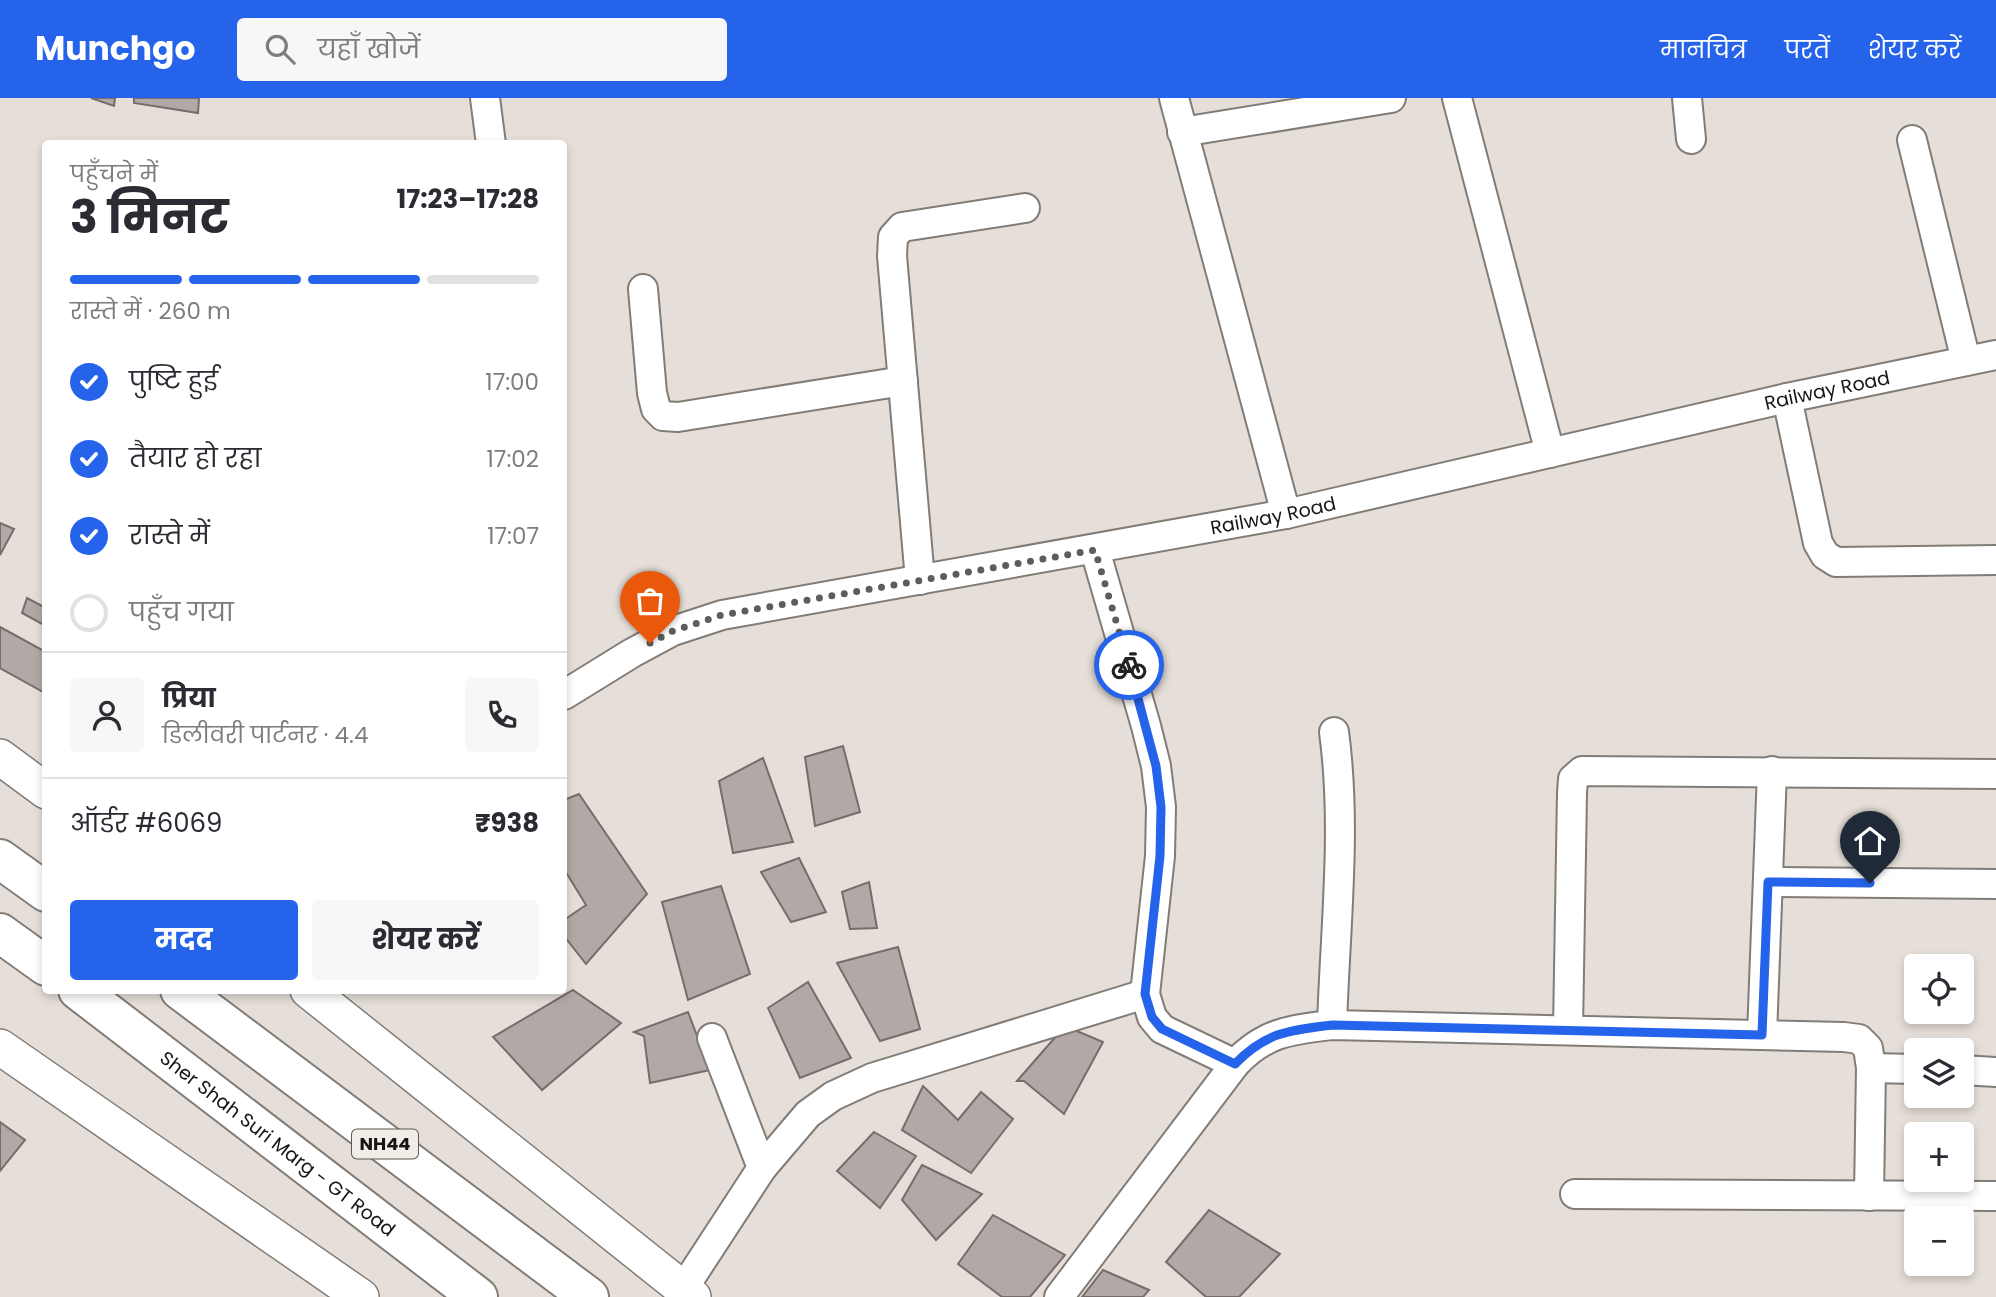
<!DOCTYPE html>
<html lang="hi">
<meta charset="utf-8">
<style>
:root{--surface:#fff;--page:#f7f7f7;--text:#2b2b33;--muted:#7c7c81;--line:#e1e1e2;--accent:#2563eb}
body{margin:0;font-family:Poppins,"Noto Sans Devanagari",sans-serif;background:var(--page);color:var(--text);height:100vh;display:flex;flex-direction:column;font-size:26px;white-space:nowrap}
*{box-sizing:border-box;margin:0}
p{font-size:23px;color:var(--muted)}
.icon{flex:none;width:38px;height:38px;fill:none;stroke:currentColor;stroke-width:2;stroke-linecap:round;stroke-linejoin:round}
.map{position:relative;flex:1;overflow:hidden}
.drawer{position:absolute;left:42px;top:42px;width:525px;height:854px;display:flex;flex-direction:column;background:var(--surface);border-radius:7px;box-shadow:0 4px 10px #0003}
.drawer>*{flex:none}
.fabs{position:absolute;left:1904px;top:856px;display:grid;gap:14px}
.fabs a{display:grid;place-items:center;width:70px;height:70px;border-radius:7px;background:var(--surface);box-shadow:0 4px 10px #0003;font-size:35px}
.pin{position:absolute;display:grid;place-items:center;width:60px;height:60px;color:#fff;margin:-72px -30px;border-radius:50% 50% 50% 0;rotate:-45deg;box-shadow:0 0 7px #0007}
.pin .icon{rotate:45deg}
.courier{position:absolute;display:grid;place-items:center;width:70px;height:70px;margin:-35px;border:5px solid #2563eb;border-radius:50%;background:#fff;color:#222;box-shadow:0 2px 9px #0007}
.head em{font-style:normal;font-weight:700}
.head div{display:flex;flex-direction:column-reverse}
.head{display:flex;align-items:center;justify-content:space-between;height:119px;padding:0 28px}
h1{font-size:46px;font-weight:700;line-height:52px}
.bar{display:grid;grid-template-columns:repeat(4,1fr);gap:10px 7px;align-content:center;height:84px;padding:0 28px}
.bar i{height:9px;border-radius:5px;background:var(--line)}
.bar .selected{background:var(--accent)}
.bar p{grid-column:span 4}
.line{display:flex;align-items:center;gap:18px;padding:0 28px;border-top:2px solid var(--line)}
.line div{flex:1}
.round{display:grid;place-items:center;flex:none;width:74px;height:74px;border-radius:7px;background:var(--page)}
ol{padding:0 28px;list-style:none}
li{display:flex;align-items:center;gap:21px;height:77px}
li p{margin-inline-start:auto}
li .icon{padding:7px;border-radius:50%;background:var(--accent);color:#fff;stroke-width:4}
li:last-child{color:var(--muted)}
li i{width:38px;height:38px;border:4px solid var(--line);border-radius:50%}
.action{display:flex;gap:14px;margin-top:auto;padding:14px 28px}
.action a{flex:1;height:80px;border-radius:7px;background:var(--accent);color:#fff;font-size:28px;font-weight:700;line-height:80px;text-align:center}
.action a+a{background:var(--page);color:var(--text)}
header{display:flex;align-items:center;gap:42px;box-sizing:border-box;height:98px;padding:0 35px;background:var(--accent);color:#fff}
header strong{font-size:33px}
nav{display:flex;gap:38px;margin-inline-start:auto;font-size:24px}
.search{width:490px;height:63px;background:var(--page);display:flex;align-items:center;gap:18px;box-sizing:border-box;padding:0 24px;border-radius:7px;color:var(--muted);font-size:26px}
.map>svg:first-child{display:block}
.building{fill:#b2a9a7;stroke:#756d6b;stroke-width:2}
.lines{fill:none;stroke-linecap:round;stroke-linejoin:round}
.minor-casing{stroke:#827c77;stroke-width:32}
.tertiary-casing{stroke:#827c77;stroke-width:38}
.trunk-casing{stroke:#827c77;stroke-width:42}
.minor{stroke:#fff;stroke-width:28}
.tertiary{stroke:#fff;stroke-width:35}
.trunk{stroke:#fff;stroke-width:38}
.done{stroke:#605c59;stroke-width:7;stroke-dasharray:0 12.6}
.route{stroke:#2563eb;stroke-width:9}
.labels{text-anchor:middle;stroke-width:6;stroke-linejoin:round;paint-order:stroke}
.shield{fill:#f3ede7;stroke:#5a5653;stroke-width:2}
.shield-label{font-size:18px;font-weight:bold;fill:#181614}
.street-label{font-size:19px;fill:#181614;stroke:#f3ede7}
</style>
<header>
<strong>Munchgo</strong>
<div class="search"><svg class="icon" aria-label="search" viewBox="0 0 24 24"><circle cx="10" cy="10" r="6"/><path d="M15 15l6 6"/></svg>यहाँ खोजें</div>
<nav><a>मानचित्र</a><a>परतें</a><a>शेयर करें</a></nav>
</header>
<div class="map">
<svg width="1996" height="1199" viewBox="0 0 1996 1199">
<rect width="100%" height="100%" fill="#e6dfd9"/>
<g class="building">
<polygon points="91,0 115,0 114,8"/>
<polygon points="134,0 199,0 198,15 134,5"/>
<polygon points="0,425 14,431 0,457"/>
<polygon points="27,500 46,510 46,528 22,515"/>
<polygon points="0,529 46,554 46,589 43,594 0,570"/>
<polygon points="843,648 860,714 815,728 805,659"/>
<polygon points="763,660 793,744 733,755 719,683"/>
<polygon points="579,696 647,796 586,866 564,838 564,822 586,807 564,771 564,702"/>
<polygon points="799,760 826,814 791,824 761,774"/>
<polygon points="869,784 877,830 850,831 842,794"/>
<polygon points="721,788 750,876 688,902 662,804"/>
<polygon points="898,849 920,931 880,943 837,865"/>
<polygon points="808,884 851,960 800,980 768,910"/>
<polygon points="573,892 621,925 542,992 493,939"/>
<polygon points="688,914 710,972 650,985 644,938 634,934"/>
<polygon points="1065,928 1103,944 1064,1016 1024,983 1017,983"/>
<polygon points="923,988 958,1022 981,994 1013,1021 971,1075 902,1032"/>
<polygon points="0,1024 25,1042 0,1073"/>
<polygon points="874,1034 916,1058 880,1110 837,1073"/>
<polygon points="922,1067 982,1096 936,1142 902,1102"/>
<polygon points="1209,1112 1280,1156 1239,1199 1206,1199 1166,1164"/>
<polygon points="993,1117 1065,1157 1030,1199 1002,1199 958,1166"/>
<polygon points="1103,1172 1149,1192 1143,1199 1082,1199"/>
</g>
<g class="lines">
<defs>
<g id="minor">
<polyline points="485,0 491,46"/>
<polyline points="1174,0 1286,416"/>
<polyline points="1457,0 1550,355"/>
<polyline points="1687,0 1691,41"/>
<polyline points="1182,34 1391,0"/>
<polyline points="1912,42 1966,263"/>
<polyline points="643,191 652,295 656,311 663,318 678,319 903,283"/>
<polyline points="1787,300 1818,445 1825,457 1836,464 1996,462"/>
<polyline points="1095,452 1146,628 1156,668 1161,709 1160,758 1145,896 1152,919 1162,931 1235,966"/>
<polyline points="920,482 892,158 893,139 902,129 1025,110"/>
<path id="s1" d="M 564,597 L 632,555 L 673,533 L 722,517 L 1286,416 L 1787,300 L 1996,257"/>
<polyline points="1768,784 1996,786"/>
<path d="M 1332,927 C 1335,832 1347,729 1334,634"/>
<polyline points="1568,932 1572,695 1573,681 1582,673 1996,676"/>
<polyline points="1762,937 1772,673"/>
<polyline points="712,940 762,1070"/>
<polyline points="1871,970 1916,971"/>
<polyline points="1962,972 1996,974"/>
<polyline points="1575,1096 1996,1098"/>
<polyline points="683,1191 762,1070 808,1016 833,998 872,980 1145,896"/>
<path d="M 1059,1199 L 1235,966 C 1265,934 1290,932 1332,927 L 1844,939 L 1859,941 L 1868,950 L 1871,970 L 1869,1098"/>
</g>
<g id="tertiary">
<polyline points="0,659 46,693"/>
<polyline points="308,892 693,1199"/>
<polyline points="0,949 361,1199"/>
</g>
<g id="trunk">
<polyline points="0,761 46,794"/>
<polyline points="0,835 46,868"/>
<path id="s2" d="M 78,892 L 478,1199"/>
<polyline points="180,892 589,1199"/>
</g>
</defs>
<use href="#minor" class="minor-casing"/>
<use href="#tertiary" class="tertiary-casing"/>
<use href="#trunk" class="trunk-casing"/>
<use href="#minor" class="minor"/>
<use href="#tertiary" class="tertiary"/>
<use href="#trunk" class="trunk"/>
</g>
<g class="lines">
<polyline class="done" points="650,545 673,533 722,517 1095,452 1129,567"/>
<path class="route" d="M 1129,567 L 1156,668 L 1161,709 L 1160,758 L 1145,896 L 1152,919 L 1162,931 L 1235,966 C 1266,934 1290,932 1332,927 L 1762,937 L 1768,784 L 1870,785"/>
</g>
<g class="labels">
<rect class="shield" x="352" y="1031.5" width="66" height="29" rx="5"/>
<g class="shield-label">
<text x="385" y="1052">NH44</text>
</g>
<g class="street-label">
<text dy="7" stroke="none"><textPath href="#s1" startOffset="1306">Railway Road</textPath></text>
<text dy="7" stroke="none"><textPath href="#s1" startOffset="738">Railway Road</textPath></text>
<text dy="7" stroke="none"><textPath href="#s2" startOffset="252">Sher Shah Suri Marg - GT Road</textPath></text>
</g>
</g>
</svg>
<div class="fabs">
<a><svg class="icon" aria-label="locate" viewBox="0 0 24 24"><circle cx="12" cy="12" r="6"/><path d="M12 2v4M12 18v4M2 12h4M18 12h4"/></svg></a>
<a><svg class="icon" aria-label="layers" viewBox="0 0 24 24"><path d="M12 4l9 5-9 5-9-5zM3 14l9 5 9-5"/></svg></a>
<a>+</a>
<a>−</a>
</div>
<div class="pin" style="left:650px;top:545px;background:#ea580c"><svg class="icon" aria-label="bag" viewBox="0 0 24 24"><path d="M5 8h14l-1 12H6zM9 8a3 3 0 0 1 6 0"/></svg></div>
<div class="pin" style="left:1870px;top:785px;background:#1f2937"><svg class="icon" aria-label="home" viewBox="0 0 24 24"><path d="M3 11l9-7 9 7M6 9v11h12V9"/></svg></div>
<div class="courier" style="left:1129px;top:567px"><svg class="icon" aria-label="bike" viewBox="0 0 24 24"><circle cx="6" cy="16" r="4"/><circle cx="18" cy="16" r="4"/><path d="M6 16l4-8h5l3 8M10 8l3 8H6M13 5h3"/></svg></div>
<section class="drawer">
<div class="head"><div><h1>3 मिनट</h1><p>पहुँचने में</p></div><em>17:23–17:28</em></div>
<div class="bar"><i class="selected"></i><i class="selected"></i><i class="selected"></i><i></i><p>रास्ते में · 260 m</p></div>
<ol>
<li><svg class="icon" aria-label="check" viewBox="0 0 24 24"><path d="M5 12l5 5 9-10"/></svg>पुष्टि हुई<p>17:00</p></li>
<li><svg class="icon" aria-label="check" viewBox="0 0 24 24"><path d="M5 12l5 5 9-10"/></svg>तैयार हो रहा<p>17:02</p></li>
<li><svg class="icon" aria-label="check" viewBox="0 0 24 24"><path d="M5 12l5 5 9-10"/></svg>रास्ते में<p>17:07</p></li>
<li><i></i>पहुँच गया</li>
</ol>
<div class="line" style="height:126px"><a class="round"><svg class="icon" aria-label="person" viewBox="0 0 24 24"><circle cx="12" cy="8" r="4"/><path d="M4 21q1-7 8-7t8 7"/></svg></a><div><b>प्रिया</b><p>डिलीवरी पार्टनर · 4.4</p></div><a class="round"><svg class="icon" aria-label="phone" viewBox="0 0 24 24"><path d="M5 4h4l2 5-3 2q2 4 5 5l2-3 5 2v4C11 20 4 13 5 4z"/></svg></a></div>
<div class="line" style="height:91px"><div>ऑर्डर #6069</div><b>₹938</b></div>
<div class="action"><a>मदद</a><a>शेयर करें</a></div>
</section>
</div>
